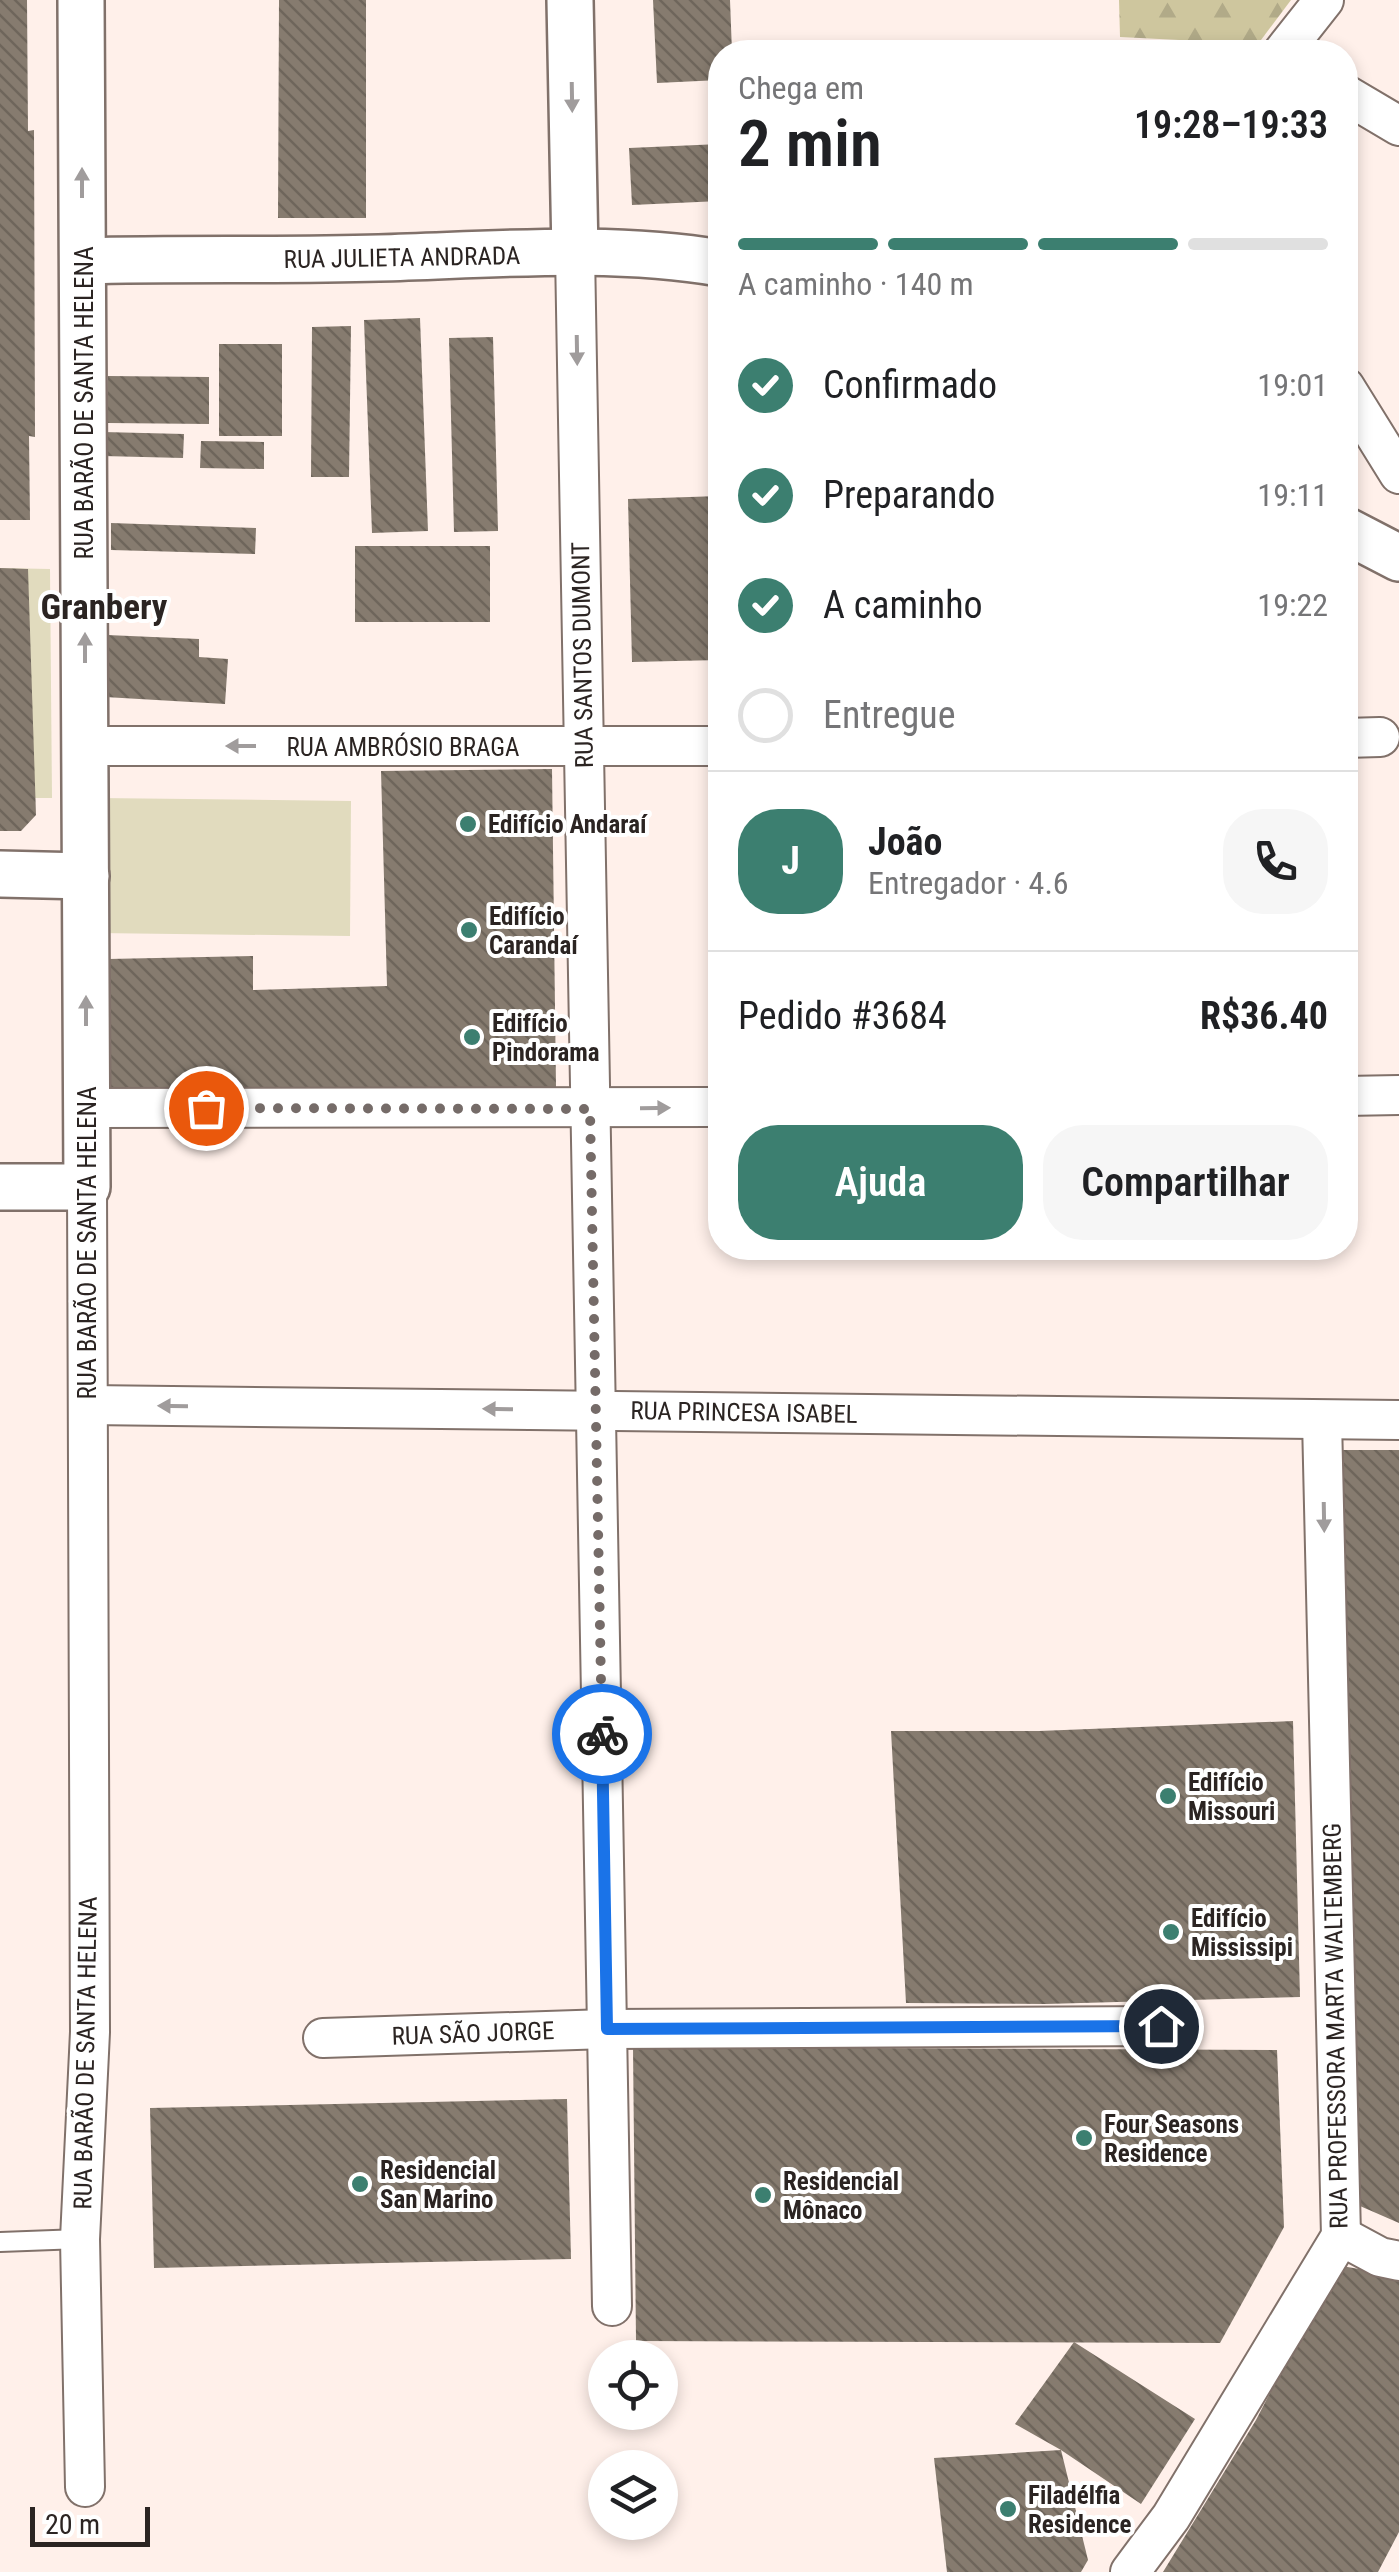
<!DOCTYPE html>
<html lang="pt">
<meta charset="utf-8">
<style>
:root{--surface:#fff;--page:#f6f6f6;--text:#202124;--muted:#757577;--line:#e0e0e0;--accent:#3c7f70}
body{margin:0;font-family:"Roboto Condensed",sans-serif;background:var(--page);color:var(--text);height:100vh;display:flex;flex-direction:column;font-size:38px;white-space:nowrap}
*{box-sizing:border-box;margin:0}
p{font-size:32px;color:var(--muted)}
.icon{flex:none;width:55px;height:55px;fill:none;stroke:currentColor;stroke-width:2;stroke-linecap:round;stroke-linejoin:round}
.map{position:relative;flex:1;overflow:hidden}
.drawer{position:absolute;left:708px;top:40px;width:650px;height:1220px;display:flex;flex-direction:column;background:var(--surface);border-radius:40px;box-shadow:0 5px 15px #0003}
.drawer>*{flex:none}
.fabs{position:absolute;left:588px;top:2340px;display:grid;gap:20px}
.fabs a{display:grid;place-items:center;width:90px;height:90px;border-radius:50%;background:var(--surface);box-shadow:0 5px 15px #0003;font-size:50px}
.scale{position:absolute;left:30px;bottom:25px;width:120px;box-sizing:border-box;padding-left:10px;border:5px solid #2b2422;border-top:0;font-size:28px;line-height:35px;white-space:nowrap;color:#2b2422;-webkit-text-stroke:8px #fff;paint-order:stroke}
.pin{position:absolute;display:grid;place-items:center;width:85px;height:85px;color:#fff;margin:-42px;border:5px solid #fff;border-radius:50%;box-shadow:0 2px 10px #0007}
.courier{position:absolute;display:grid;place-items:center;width:100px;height:100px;margin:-50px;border:8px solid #1a73e8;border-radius:50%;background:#fff;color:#222;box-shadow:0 2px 12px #0007}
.headline em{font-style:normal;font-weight:600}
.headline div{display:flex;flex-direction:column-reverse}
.headline{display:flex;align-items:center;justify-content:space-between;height:170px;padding:0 30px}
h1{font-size:65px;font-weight:600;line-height:75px}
.bar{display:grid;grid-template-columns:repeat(4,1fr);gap:15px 10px;align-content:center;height:120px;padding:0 30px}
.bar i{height:12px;border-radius:8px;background:var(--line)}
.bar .current{background:var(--accent)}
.bar p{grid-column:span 4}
.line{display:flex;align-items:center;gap:25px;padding:0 30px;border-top:2px solid var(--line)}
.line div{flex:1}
.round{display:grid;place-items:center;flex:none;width:105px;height:105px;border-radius:40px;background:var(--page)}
ol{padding:0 30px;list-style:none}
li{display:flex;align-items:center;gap:30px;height:110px}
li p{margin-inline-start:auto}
li .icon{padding:10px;border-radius:50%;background:var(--accent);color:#fff;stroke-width:4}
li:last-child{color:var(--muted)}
li i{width:55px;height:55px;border:5px solid var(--line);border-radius:50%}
.cta{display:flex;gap:20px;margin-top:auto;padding:20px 30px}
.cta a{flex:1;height:115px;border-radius:40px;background:var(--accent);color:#fff;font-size:40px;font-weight:600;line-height:115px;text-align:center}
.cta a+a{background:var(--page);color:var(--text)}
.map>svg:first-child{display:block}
.grass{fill:#e1dbbe}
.forest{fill:url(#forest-firs)}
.building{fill:url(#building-back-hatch)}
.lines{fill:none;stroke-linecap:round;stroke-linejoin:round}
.service-casing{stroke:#81716a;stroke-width:22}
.minor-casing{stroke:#81716a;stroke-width:42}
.tertiary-casing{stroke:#81716a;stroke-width:50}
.service{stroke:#fff;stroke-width:18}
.minor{stroke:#fff;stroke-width:38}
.tertiary{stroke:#fff;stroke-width:45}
.oneway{fill:#a09c9c}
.done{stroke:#756b68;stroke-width:10;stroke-dasharray:0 18}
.route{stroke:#1a73e8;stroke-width:12}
.poi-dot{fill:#3c7f70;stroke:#fff;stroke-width:4}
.labels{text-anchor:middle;stroke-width:8;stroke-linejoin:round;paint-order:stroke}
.street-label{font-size:25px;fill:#2b2422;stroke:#fff}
.poi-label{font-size:25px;font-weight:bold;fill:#2b2422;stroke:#fff;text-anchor:start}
.district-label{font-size:35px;font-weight:bold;fill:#2b2422;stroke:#fff}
</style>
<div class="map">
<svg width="1399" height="2572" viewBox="0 0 1399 2572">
<defs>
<pattern id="forest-firs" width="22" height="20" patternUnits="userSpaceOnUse" patternTransform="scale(2.5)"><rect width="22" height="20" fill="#cec69e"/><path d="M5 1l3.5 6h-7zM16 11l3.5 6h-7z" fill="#b1aa88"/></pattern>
<pattern id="building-back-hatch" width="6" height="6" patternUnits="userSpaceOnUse" patternTransform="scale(2.5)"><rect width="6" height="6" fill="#867b6f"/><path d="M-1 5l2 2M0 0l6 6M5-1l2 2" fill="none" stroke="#6e655b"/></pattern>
</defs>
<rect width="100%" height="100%" fill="#fff0ea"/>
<g class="grass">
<polygon points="0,568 50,569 52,798 0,798"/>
<polygon points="98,798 351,801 350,936 96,933"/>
</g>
<polygon class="forest" points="1119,0 1291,0 1258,44 1120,37"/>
<g class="building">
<polygon points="0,0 27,0 28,131 34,130 35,437 29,436 30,520 0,520"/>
<polygon points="279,0 366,0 366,218 278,218"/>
<polygon points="653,0 730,0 732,52 720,52 720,80 657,83"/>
<polygon points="720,144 720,201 632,205 629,148"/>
<polygon points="420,318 428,531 372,533 364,320"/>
<polygon points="351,326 349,477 311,477 312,327"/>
<polygon points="493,337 498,531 454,532 449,338"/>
<rect x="219" y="344" width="63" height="92"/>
<polygon points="108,376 209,377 209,424 108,423"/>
<polygon points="103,432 184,434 183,458 103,456"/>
<polygon points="201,441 264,442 264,469 200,468"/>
<polygon points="720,496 720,660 632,662 628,499"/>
<polygon points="111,523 256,528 255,554 111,550"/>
<rect x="355" y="546" width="135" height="76"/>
<polygon points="0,568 28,569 36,815 21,831 0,831"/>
<polygon points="107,635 199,639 199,657 228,659 225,704 105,697"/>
<polygon points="552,769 556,1087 109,1095 108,1034 101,999 109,992 108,959 253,956 253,990 387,986 381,771"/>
<polygon points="1336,1450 1399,1450 1399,2223 1360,2206 1350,2179"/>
<polygon points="1293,1721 1300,1997 1045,2004 906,2003 891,1731 1039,1731"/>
<polygon points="633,2047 1277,2050 1284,2227 1220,2343 636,2341"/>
<polygon points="567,2099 571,2259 154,2268 150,2108"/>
<polygon points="1336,2265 1399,2276 1399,2532 1378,2572 1163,2572 1256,2420"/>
<polygon points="1074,2342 1195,2419 1141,2504 1061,2450 1015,2424"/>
<polygon points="1061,2450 1088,2560 1081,2572 947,2572 934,2458"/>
</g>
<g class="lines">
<defs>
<polyline id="service" points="0,2242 80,2239"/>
<g id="minor">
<polyline points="1283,52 1324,0"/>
<polyline points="1345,94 1399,126"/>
<polyline points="575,253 612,2306"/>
<polyline points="1345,387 1399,474"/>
<polyline points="1345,738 1380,737"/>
<polyline points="85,746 720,746"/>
<polyline points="1345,1096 1399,1095"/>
<polyline points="87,1108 720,1107"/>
<polyline points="88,1405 1399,1420"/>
<polyline points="323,2038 607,2029 1164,2026"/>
<polyline points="1341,2236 1380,2257 1399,2261"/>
<polyline points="85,2487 80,2239 90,2032 87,1187"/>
<polyline points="1130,2572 1171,2517 1341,2236 1322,1420"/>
</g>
<g id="tertiary">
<polyline points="570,0 575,253"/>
<path d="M 83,261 C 181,258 280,261 379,258 C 490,255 611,244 720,263"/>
<polyline points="1345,530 1399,558"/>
<polyline points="0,874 86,876"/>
<polyline points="0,1187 87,1187 81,0"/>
</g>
</defs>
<use href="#service" class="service-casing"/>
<use href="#minor" class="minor-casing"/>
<use href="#tertiary" class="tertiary-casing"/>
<use href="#service" class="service"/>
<use href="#minor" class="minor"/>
<use href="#tertiary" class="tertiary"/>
</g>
<defs><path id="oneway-solid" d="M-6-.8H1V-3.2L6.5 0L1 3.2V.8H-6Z" transform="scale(2.5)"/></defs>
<g class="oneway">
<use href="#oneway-solid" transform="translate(572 97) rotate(89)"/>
<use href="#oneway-solid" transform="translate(82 183) rotate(-90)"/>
<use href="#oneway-solid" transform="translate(577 350) rotate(89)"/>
<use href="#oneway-solid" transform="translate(85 648) rotate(-90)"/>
<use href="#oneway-solid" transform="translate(241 746) rotate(-180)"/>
<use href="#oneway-solid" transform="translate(86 1011) rotate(-90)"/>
<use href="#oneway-solid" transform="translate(655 1108) rotate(-1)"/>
<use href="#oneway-solid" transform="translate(173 1406) rotate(-179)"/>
<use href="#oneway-solid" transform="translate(498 1409) rotate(-179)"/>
<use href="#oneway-solid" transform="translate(1324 1517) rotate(89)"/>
</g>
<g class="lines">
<polyline class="done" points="206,1108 590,1109 602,1734"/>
<polyline class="route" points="602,1734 607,2029 1161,2026"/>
</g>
<g class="poi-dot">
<circle cx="468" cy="824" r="10"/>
<circle cx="469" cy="930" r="10"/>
<circle cx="472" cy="1037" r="10"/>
<circle cx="1168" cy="1796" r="10"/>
<circle cx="1171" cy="1932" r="10"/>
<circle cx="1084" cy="2138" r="10"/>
<circle cx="360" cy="2184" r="10"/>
<circle cx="763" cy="2195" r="10"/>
<circle cx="1008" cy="2509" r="10"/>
</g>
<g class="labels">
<g class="street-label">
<text transform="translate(402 257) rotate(-1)" y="9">RUA JULIETA ANDRADA</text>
<text transform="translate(84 403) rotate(-90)" y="9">RUA BARÃO DE SANTA HELENA</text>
<text transform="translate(582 655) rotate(-91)" y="9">RUA SANTOS DUMONT</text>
<text x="403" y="756">RUA AMBRÓSIO BRAGA</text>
<text transform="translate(87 1243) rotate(-90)" y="9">RUA BARÃO DE SANTA HELENA</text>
<text transform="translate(744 1412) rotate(1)" y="9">RUA PRINCESA ISABEL</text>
<text transform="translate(1335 2026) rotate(-91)" y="9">RUA PROFESSORA MARTA WALTEMBERG</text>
<text transform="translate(473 2033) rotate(-2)" y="9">RUA SÃO JORGE</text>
<text transform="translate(85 2053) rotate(-89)" y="9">RUA BARÃO DE SANTA HELENA</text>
</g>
<g class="poi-label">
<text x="488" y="833">Edifício Andaraí</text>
<text x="489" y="925">Edifício<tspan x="489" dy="29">Carandaí</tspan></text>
<text x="492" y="1032">Edifício<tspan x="492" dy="29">Pindorama</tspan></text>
<text x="1188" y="1791">Edifício<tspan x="1188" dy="29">Missouri</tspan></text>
<text x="1191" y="1927">Edifício<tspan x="1191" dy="29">Mississipi</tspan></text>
<text x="1104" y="2133">Four Seasons<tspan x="1104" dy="29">Residence</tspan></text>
<text x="380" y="2179">Residencial<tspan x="380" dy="29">San Marino</tspan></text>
<text x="783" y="2190">Residencial<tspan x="783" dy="29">Mônaco</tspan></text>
<text x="1028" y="2504">Filadélfia<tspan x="1028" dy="29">Residence</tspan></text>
</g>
<g class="district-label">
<text x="104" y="619">Granbery</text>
</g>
</g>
</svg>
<div class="fabs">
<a><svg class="icon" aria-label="locate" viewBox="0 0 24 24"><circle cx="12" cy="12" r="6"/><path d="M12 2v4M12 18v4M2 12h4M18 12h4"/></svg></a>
<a><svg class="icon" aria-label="layers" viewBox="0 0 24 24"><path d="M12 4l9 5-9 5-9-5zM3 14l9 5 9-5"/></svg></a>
</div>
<div class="scale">20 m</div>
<div class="pin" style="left:206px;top:1108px;background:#ea580c"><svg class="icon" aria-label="bag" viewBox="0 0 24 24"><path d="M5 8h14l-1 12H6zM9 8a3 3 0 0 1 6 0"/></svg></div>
<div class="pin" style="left:1161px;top:2026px;background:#1f2937"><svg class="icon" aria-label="home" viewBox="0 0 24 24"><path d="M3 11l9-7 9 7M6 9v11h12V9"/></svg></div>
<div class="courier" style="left:602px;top:1734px"><svg class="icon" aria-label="bike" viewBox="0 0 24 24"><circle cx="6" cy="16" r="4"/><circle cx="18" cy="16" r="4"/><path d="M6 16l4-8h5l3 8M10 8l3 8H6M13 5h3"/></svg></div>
<section class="drawer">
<div class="headline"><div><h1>2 min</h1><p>Chega em</p></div><em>19:28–19:33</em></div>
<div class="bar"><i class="current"></i><i class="current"></i><i class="current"></i><i></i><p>A caminho · 140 m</p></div>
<ol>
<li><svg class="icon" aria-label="check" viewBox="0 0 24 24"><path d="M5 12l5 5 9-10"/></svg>Confirmado<p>19:01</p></li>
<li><svg class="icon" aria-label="check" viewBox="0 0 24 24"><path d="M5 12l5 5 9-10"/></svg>Preparando<p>19:11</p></li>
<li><svg class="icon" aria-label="check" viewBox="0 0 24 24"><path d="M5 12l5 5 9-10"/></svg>A caminho<p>19:22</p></li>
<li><i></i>Entregue</li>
</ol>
<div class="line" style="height:180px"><b class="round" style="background:var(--accent);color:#fff">J</b><div><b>João</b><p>Entregador · 4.6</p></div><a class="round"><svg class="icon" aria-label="phone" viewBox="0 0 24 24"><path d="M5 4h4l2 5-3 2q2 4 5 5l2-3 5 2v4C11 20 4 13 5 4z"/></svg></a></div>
<div class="line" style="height:130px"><div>Pedido #3684</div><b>R$36.40</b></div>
<div class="cta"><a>Ajuda</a><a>Compartilhar</a></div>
</section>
</div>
